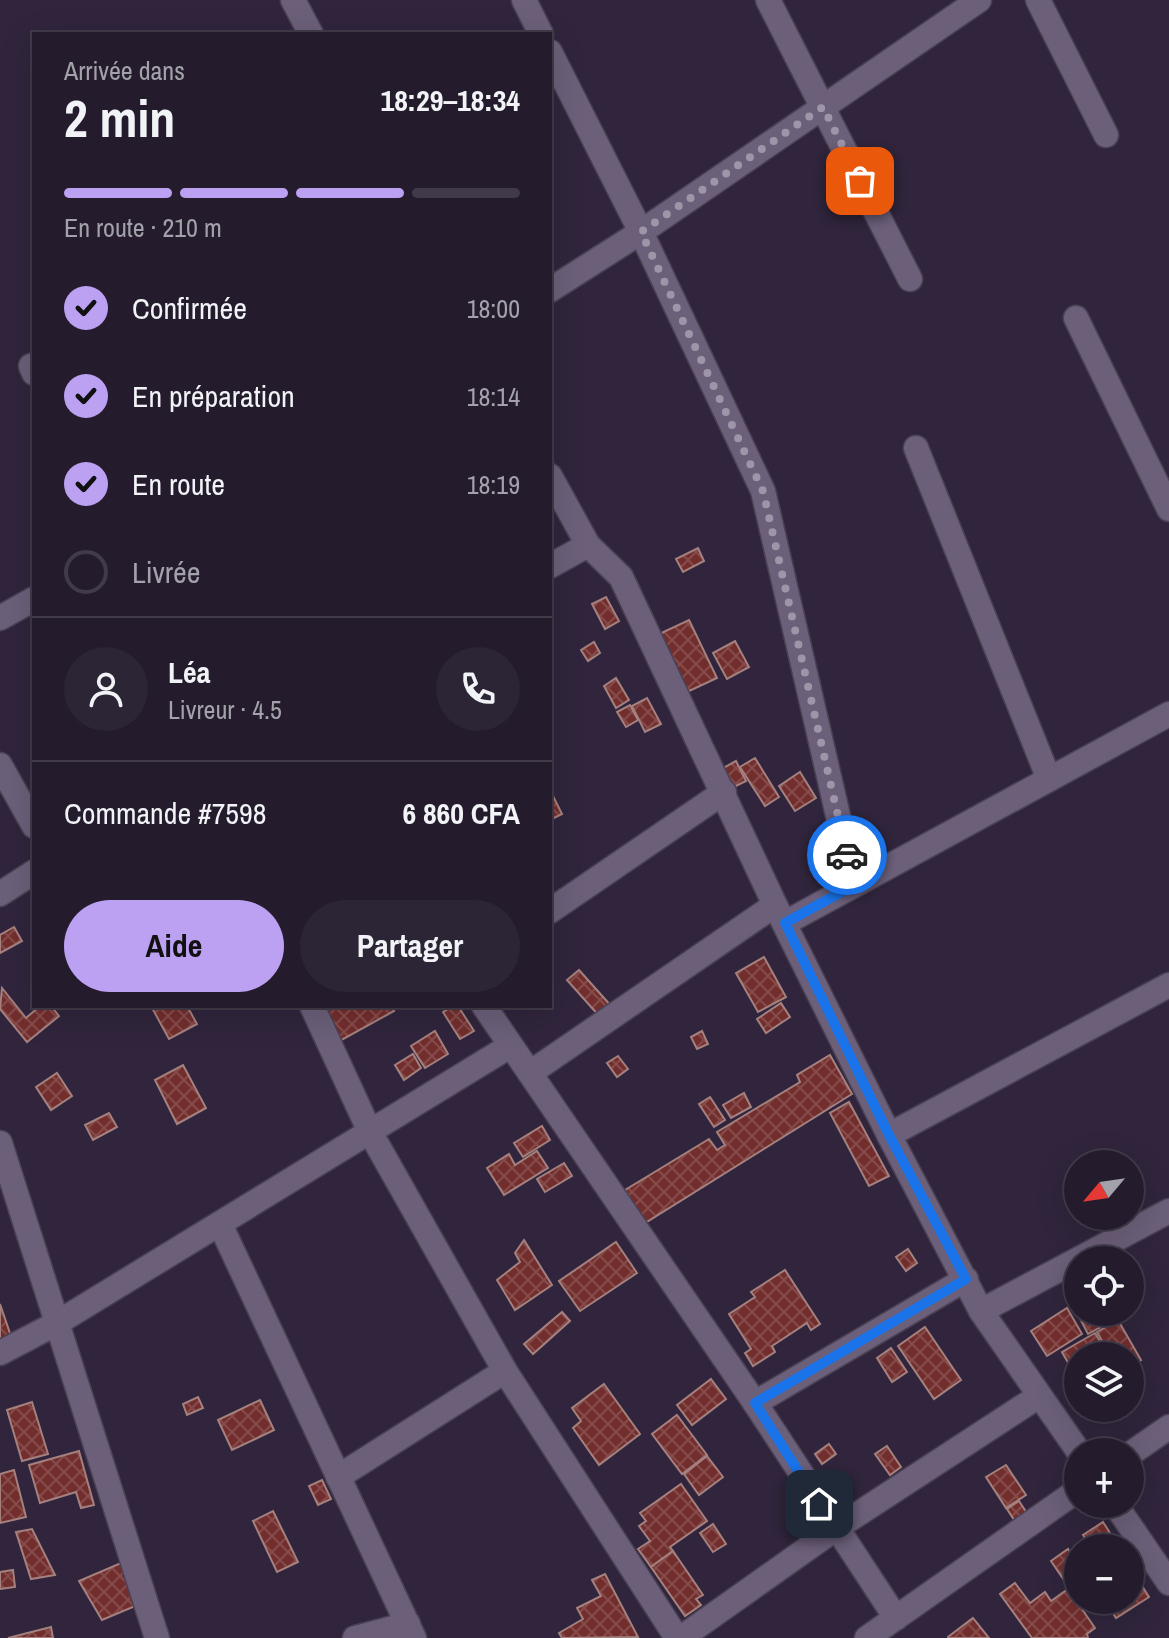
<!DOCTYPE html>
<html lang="fr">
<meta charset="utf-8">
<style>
:root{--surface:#241c2d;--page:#2c2535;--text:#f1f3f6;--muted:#a3a1aa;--line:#413a49;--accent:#bca0f2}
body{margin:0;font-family:"Archivo Narrow",sans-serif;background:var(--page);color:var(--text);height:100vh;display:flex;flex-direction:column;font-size:30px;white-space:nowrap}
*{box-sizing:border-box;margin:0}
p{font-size:26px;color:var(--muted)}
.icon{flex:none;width:44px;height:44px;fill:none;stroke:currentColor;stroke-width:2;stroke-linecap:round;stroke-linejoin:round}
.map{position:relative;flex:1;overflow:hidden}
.panel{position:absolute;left:32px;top:32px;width:520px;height:976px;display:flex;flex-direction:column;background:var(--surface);border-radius:0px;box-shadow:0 8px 32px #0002,0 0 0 2px var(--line)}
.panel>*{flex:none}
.needle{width:52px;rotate:241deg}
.controls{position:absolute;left:1064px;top:1150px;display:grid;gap:16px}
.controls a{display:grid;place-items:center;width:80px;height:80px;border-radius:50%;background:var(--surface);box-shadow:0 8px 32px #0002,0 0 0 2px var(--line);font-size:40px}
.pin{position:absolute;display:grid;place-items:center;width:68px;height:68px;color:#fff;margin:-34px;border-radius:16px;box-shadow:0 4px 12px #0006}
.courier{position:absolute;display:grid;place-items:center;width:80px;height:80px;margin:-40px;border:6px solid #1a73e8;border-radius:50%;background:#fff;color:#222;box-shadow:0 2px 10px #0007}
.headline em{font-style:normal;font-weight:800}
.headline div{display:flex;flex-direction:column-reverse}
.headline{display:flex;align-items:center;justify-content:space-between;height:136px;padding:0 32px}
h1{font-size:52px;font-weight:800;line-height:60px}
.bar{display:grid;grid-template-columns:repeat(4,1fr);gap:12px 8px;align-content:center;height:96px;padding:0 32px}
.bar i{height:10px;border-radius:6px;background:var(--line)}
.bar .on{background:var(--accent)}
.bar p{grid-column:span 4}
.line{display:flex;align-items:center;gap:20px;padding:0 32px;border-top:2px solid var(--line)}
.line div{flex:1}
.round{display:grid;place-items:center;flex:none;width:84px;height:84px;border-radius:42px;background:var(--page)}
ol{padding:0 32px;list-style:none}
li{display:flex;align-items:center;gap:24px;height:88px}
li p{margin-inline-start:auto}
li .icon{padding:8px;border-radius:50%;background:var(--accent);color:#111;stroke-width:4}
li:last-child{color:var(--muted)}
li i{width:44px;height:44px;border:4px solid var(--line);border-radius:50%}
.action{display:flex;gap:16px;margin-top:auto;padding:16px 32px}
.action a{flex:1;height:92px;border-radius:48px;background:var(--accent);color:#111;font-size:32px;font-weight:800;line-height:92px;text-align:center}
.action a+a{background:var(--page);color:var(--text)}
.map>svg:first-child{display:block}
.building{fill:url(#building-cross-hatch);stroke:#a4817f;stroke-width:2}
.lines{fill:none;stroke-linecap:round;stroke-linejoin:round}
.minor-casing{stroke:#4a4154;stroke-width:27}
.minor{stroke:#6b5f79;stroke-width:24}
.done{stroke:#9e96a8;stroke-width:8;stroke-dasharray:0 14.4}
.route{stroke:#1a73e8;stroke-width:10}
</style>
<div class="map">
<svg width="1169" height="1638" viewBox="0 0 1169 1638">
<defs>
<pattern id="building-cross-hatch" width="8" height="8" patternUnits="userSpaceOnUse" patternTransform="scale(2)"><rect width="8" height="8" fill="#722e2d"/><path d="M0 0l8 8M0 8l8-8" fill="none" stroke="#864b4b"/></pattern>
</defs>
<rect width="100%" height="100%" fill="#30253c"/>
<g class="building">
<polygon points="698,548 704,561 683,572 676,559"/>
<polygon points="606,597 619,621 605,629 592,604"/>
<polygon points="689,620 717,678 685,693 657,635"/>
<polygon points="735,641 749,667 727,679 713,653"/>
<polygon points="594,642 600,653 588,661 581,650"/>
<polygon points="616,678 629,700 616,708 604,686"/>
<polygon points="647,698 661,724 645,732 632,706"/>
<polygon points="630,705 638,720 626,727 617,712"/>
<polygon points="755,758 779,797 765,806 740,767"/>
<polygon points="736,761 746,781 726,791 716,772"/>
<polygon points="800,772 816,798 795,811 779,786"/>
<polygon points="550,790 562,814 550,820"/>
<polygon points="14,927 22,941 0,953 0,935"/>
<polygon points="764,957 786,997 758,1012 736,973"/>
<polygon points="579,970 612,1007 600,1017 567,980"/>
<polygon points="2,988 26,1018 40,1006 51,1006 59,1016 27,1042 0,1009"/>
<polygon points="781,1003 790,1017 766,1033 757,1019"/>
<polygon points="151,1006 187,1006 197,1024 169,1039"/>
<polygon points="325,1006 392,1006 394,1011 336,1043"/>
<polygon points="453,1006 458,1006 474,1031 460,1039 443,1012"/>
<polygon points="435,1031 448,1054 425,1068 411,1046"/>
<polygon points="702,1031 708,1044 697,1049 691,1037"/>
<polygon points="413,1054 421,1068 404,1080 395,1065"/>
<polygon points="830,1055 852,1094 645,1223 625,1190 709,1139 717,1150 725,1145 717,1132 800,1082 797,1075"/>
<polygon points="618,1056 628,1069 617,1077 607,1063"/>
<polygon points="183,1065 206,1108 177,1124 155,1080"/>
<polygon points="57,1073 72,1096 51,1110 36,1087"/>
<polygon points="744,1093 751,1107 731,1118 723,1105"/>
<polygon points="710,1097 725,1120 714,1127 699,1104"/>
<polygon points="849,1102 889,1176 869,1186 830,1113"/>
<polygon points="109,1113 117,1127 93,1140 85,1125"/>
<polygon points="542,1126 550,1140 523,1157 514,1143"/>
<polygon points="537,1151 548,1168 504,1195 487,1168 509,1154 515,1165"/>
<polygon points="564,1163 572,1176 545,1192 537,1179"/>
<polygon points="524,1240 552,1285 515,1310 497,1280 520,1262 515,1253"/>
<polygon points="616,1242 637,1273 580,1311 559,1281"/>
<polygon points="908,1249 917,1263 906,1271 896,1257"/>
<polygon points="785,1270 820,1324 811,1330 807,1323 772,1346 775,1352 753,1366 745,1353 751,1349 729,1314 755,1297 751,1292"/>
<polygon points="0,1304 14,1345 0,1349"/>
<polygon points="1078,1307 1078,1312 1112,1312 1116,1319 1088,1334 1075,1309"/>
<polygon points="1067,1308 1082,1334 1047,1356 1031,1331"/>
<polygon points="562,1312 570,1321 533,1354 524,1344"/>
<polygon points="1118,1320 1141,1360 1130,1366 1130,1356 1111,1356 1097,1332"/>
<polygon points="925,1327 961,1380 934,1399 898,1346"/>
<polygon points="1095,1333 1109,1356 1078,1356 1078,1380 1062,1352"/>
<polygon points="891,1348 907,1372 892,1382 877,1358"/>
<polygon points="711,1379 726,1399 692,1425 677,1405"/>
<polygon points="604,1384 640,1434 599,1465 573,1428 581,1421 572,1408"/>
<polygon points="198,1397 203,1408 187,1415 183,1404"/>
<polygon points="260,1400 274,1430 232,1450 218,1420"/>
<polygon points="32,1402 48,1454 22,1461 7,1410"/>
<polygon points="677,1415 707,1455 682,1474 652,1434"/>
<polygon points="829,1444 836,1454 822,1464 815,1454"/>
<polygon points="887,1446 901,1467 890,1475 875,1454"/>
<polygon points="79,1451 94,1505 81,1508 76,1492 40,1503 29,1465"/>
<polygon points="707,1456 723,1477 699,1495 684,1474"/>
<polygon points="1006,1465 1026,1495 1006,1508 986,1477"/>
<polygon points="14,1470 26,1517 0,1523 0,1474"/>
<polygon points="322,1480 331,1499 318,1505 309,1486"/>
<polygon points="681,1484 707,1521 670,1547 673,1551 651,1567 638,1549 650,1541 639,1526 646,1521 640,1513"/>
<polygon points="1019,1501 1032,1521 1020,1529 1007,1509"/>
<polygon points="273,1511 298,1562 277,1572 253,1521"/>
<polygon points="1103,1522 1117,1544 1111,1548 1092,1548 1083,1535"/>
<polygon points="713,1524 726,1544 713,1552 700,1533"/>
<polygon points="32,1529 55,1575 31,1579 16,1532"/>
<polygon points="1068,1549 1078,1564 1078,1579 1068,1586 1051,1561"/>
<polygon points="673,1551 703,1595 696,1599 701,1605 685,1616 651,1567"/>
<polygon points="121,1563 140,1604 102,1620 79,1581"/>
<polygon points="1130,1567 1149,1597 1116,1618 1105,1600 1130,1600"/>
<polygon points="13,1570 15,1587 0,1589 0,1572"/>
<polygon points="605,1574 638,1637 562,1638 559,1633 583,1619 577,1608 601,1596 592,1580"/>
<polygon points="1015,1583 1030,1603 1045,1592 1051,1601 1068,1589 1095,1628 1087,1634 1088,1638 1032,1638 1000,1594"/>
<polygon points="973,1618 989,1638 948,1638 948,1637"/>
<polygon points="51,1627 53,1638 8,1638"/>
</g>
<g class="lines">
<defs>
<g id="minor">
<polyline points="293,0 311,34"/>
<polyline points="524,0 541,34"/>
<polyline points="768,0 910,279"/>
<polyline points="1038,0 1106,135"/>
<polyline points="550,52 641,232 763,491 854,885"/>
<polyline points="550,290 641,232 979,0"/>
<polyline points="1076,318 1169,509"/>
<polyline points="31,366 34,373"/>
<polyline points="916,448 1049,779"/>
<polyline points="550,476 588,545 621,577 775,905 889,1135 981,1311 1079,1452"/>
<polyline points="550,566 588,545"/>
<polyline points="0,618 34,599"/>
<polyline points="0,765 34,826"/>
<polyline points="0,894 34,872"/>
<polyline points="550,911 724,792"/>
<polyline points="785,923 1169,714"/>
<polyline points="312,1006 370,1132 505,1371 677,1638"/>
<polyline points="484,1006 755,1403 896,1618"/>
<polyline points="530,1073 775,905"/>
<polyline points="889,1135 1169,985"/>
<polyline points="0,1143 157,1638"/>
<polyline points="220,1224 414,1638"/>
<polyline points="981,1311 1169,1211"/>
<polyline points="0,1353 57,1323 510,1046"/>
<polyline points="755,1403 966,1279"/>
<polyline points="1130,1454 1169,1427"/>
<polyline points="338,1477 505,1371"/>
<polyline points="1115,1504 1169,1583"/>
<polyline points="355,1638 408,1624"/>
<polyline points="681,1638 835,1529 1039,1396"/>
<polyline points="867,1638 1078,1490"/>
</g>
</defs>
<use href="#minor" class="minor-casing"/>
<use href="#minor" class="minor"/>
</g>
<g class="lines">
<polyline class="done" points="847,855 763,491 641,232 823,107 860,181"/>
<polyline class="route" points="819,1504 755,1403 966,1279 889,1135 785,923 854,885 847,855"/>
</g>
</svg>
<div class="controls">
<a><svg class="needle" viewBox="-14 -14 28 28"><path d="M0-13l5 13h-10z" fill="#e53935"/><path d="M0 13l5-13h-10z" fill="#a3a1aa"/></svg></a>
<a><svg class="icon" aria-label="locate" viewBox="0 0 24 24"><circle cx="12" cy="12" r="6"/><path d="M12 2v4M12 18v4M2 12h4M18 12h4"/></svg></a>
<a><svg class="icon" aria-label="layers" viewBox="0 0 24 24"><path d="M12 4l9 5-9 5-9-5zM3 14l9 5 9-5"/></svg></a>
<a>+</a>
<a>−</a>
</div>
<div class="pin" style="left:860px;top:181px;background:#ea580c"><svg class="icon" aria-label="bag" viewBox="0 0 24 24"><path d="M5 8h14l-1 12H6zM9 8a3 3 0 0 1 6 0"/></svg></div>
<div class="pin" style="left:819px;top:1504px;background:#1f2937"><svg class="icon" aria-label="home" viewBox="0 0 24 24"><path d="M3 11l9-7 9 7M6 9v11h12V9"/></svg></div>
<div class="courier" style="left:847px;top:855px"><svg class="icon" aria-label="car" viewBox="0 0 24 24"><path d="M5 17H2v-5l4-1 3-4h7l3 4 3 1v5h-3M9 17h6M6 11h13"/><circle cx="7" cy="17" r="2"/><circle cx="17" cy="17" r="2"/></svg></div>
<section class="panel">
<div class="headline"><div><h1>2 min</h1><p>Arrivée dans</p></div><em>18:29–18:34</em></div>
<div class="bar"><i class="on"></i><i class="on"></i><i class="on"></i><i></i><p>En route · 210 m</p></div>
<ol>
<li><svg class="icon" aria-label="check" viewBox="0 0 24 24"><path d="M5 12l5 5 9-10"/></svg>Confirmée<p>18:00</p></li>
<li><svg class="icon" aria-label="check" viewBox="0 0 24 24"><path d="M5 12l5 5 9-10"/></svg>En préparation<p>18:14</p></li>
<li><svg class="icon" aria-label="check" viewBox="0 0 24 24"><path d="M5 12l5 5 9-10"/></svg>En route<p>18:19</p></li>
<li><i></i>Livrée</li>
</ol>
<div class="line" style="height:144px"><a class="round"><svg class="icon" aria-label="person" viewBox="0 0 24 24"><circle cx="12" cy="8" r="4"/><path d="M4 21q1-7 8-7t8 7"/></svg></a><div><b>Léa</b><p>Livreur · 4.5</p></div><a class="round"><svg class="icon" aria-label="phone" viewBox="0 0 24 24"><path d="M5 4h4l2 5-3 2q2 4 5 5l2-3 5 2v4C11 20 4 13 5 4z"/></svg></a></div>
<div class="line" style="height:104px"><div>Commande #7598</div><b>6 860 CFA</b></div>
<div class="action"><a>Aide</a><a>Partager</a></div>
</section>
</div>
